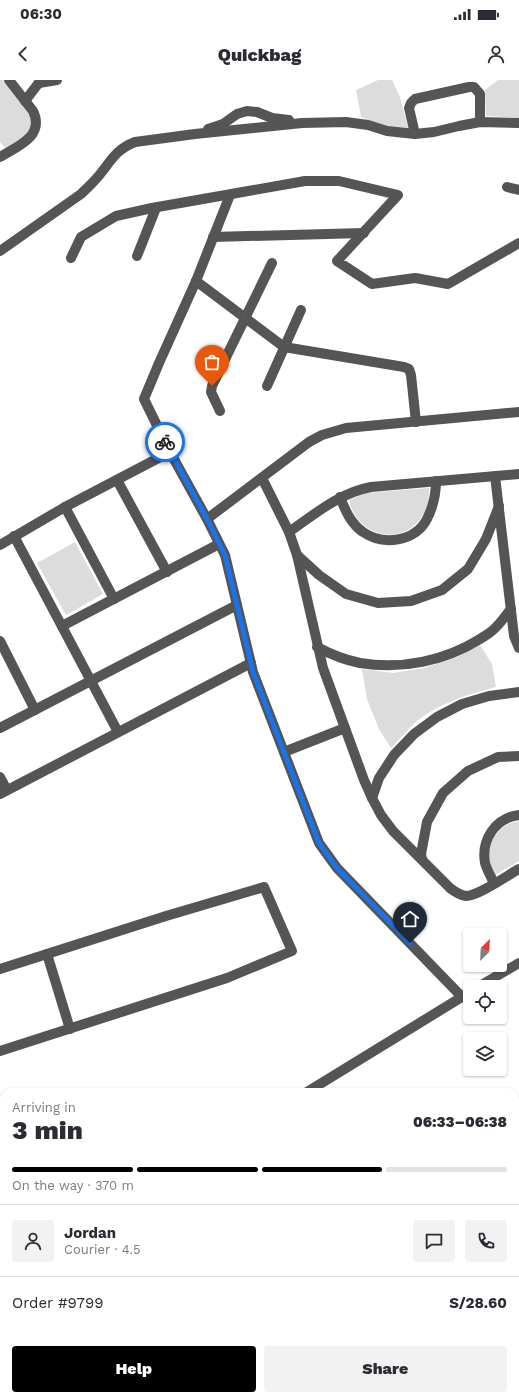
<!DOCTYPE html>
<meta charset="utf-8">
<style>
:root{--surface:#fff;--page:#f2f2f3;--text:#2b2b33;--muted:#7c7c81;--line:#e1e1e2;--accent:#000}
body{margin:0;font-family:"Work Sans",sans-serif;background:var(--page);color:var(--text);height:100vh;display:flex;flex-direction:column;font-size:15px;white-space:nowrap}
*{box-sizing:border-box;margin:0}
p{font-size:13px;color:var(--muted)}
.icon{flex:none;width:22px;height:22px;fill:none;stroke:currentColor;stroke-width:2;stroke-linecap:round;stroke-linejoin:round}
.map{position:relative;flex:1;overflow:hidden}
.panel{position:absolute;left:0px;top:1008px;width:519px;height:312px;display:flex;flex-direction:column;background:var(--surface);border-radius:12px 12px 0 0;box-shadow:0 1px 3px #0004}
.panel>*{flex:none}
.needle{width:26px;rotate:24deg}
.controls{position:absolute;left:463px;top:848px;display:grid;gap:8px}
.controls a{display:grid;place-items:center;width:44px;height:44px;border-radius:4px;background:var(--surface);box-shadow:0 1px 3px #0004;font-size:20px}
.pin{position:absolute;display:grid;place-items:center;width:34px;height:34px;color:#fff;margin:-41px -17px;border-radius:50% 50% 50% 0;rotate:-45deg;box-shadow:0 0 4px #0007}
.pin .icon{rotate:45deg}
.courier{position:absolute;display:grid;place-items:center;width:40px;height:40px;margin:-20px;border:3px solid #1a73e8;border-radius:50%;background:#fff;color:#222;box-shadow:0 1px 5px #0007}
.head em{font-style:normal;font-weight:800}
.head div{display:flex;flex-direction:column-reverse}
.head{display:flex;align-items:center;justify-content:space-between;height:68px;padding:0 12px}
h1{font-size:26px;font-weight:800;line-height:30px}
.bar{display:grid;grid-template-columns:repeat(4,1fr);gap:6px 4px;align-content:center;height:48px;padding:0 12px}
.bar i{height:5px;border-radius:3px;background:var(--line)}
.bar .current{background:var(--accent)}
.bar p{grid-column:span 4}
.line{display:flex;align-items:center;gap:10px;padding:0 12px;border-top:1px solid var(--line)}
.line div{flex:1}
.round{display:grid;place-items:center;flex:none;width:42px;height:42px;border-radius:4px;background:var(--page)}
.action{display:flex;gap:8px;margin-top:auto;padding:8px 12px}
.action a{flex:1;height:46px;border-radius:4px;background:var(--accent);color:#fff;font-size:16px;font-weight:800;line-height:46px;text-align:center}
.action a+a{background:var(--page);color:var(--text)}
.status{display:flex;justify-content:space-between;align-items:center;height:28px;padding:0 20px;background:var(--surface);direction:ltr}
.status svg{height:11px;fill:currentColor}
header{display:flex;justify-content:space-between;align-items:center;height:52px;padding:0 12px;background:var(--surface);font-size:18px;font-weight:800}
.map>svg:first-child{display:block}
.green{fill:#dcdcdc}
.lines{fill:none;stroke-linecap:round;stroke-linejoin:round}
.minor{stroke:#555;stroke-width:10}
.done{stroke:#595959;stroke-width:4;stroke-dasharray:0 7.2}
.route{stroke:#1a73e8;stroke-width:5}
</style>
<div class="status"><b>06:30</b><svg viewBox="0 0 49 12"><path d="M0 12V9h3v3zM5 12V6h3v6zM10 12V3h3v9zM15 12V0h3v12zM26 1h20v11H26zM47 4h2v5h-2z"/></svg></div>
<header><svg class="icon" aria-label="back" viewBox="0 0 24 24"><path d="M15 5l-7 7 7 7"/></svg>Quickbag<svg class="icon" aria-label="person" viewBox="0 0 24 24"><circle cx="12" cy="8" r="4"/><path d="M4 21q1-7 8-7t8 7"/></svg></header>
<div class="map">
<svg width="519" height="1320" viewBox="0 0 519 1320">
<rect width="100%" height="100%" fill="#fff"/>
<g class="green">
<path d="M 0,0 L 3,0 C 11,11 41,38 28,52 C 23,59 13,64 6,69 L 0,62 Z"/>
<polygon points="378,0 392,0 400,17 408,48 389,48 361,37 356,10"/>
<polygon points="498,0 519,0 519,38 486,36 485,10"/>
<path d="M 429,408 C 429,417 429,427 423,435 C 403,468 357,457 349,420 L 366,413 Z"/>
<polygon points="75,462 103,514 66,535 37,483"/>
<path d="M 480,565 L 492,584 L 496,607 C 469,614 439,623 417,641 C 408,649 400,659 391,668 L 379,649 L 367,619 L 362,589 L 393,593 L 424,588 L 455,578 Z"/>
<path d="M 519,741 L 519,781 L 495,795 C 494,791 491,787 490,783 C 485,763 499,744 519,741 Z"/>
</g>
<g class="lines">
<g class="minor">
<polyline points="39,3 57,0"/>
<polyline points="25,21 41,0"/>
<polyline points="208,49 223,44 237,34 247,31 257,32 272,38 289,40"/>
<polyline points="415,54 409,28 411,23 415,19 469,7 474,7 480,14 480,42"/>
<path d="M 0,77 C 18,66 45,56 33,31 L 9,0"/>
<polyline points="507,107 519,110"/>
<polyline points="230,115 196,201 159,283 144,319 170,372 207,439 225,475 253,592 319,763 337,788 462,917"/>
<polyline points="213,157 364,153"/>
<path d="M 0,171 L 81,114 C 88,107 95,101 101,93 C 112,79 117,69 135,62 L 195,54 L 302,43 L 346,42 L 368,45 L 387,51 L 415,54 L 434,52 L 459,46 L 480,42 L 519,43"/>
<polyline points="137,176 156,128"/>
<polyline points="71,178 81,157 116,136 152,128 305,101 339,101 398,115 337,181 372,204 415,198 448,204 519,163"/>
<polyline points="196,201 284,267 404,287 409,289 411,295 416,342"/>
<polyline points="267,306 301,230"/>
<polyline points="220,331 211,312 212,306 272,183"/>
<polyline points="495,396 514,556 519,568"/>
<path d="M 262,398 L 289,452 L 297,475 L 323,588 L 364,700 L 372,718 L 381,735 L 393,751 L 450,808 C 455,812 459,815 466,816 C 478,816 508,795 519,789"/>
<polyline points="117,400 167,492"/>
<path d="M 340,417 C 345,430 351,444 363,452 C 383,466 415,462 427,439 C 433,427 436,415 436,401"/>
<polyline points="65,427 114,519"/>
<polyline points="207,439 309,362 322,355 346,348 519,332"/>
<path d="M 289,452 C 315,434 339,413 371,407 L 519,394"/>
<polyline points="14,456 118,652"/>
<polyline points="0,465 65,427 170,372"/>
<polyline points="297,475 319,495 346,514 378,523 411,521 442,510 468,489 486,459 499,426"/>
<polyline points="62,546 219,464"/>
<polyline points="0,561 35,630"/>
<path d="M 317,567 C 330,574 345,580 360,583 C 401,590 445,581 480,559 C 484,556 489,554 493,550 C 500,544 505,536 511,529"/>
<polyline points="0,648 237,525"/>
<polyline points="284,672 345,648"/>
<polyline points="0,697 7,710"/>
<polyline points="0,714 251,583"/>
<polyline points="372,718 379,698 394,675 414,654 437,637 462,624 489,616 519,612"/>
<polyline points="422,779 421,774 427,742 443,713 468,691 498,677 519,676"/>
<path d="M 494,803 C 491,797 487,790 485,783 C 481,760 495,738 519,735"/>
<polyline points="47,874 70,949"/>
<polyline points="0,889 166,836 264,807 292,871 227,898 0,971"/>
<polyline points="478,907 519,883"/>
<polyline points="307,1012 470,912"/>
<polyline points="0,1176 4,1179"/>
<polyline points="0,1193 4,1191"/>
</g>
</g>
<g class="lines">
<polyline class="done" points="165,362 144,319 145,315 196,201 245,238 212,306"/>
<polyline class="route" points="165,362 207,439 225,475 253,592 319,763 337,788 410,863"/>
</g>
</svg>
<div class="controls">
<a><svg class="needle" viewBox="-14 -14 28 28"><path d="M0-13l5 13h-10z" fill="#e53935"/><path d="M0 13l5-13h-10z" fill="#7c7c81"/></svg></a>
<a><svg class="icon" aria-label="locate" viewBox="0 0 24 24"><circle cx="12" cy="12" r="6"/><path d="M12 2v4M12 18v4M2 12h4M18 12h4"/></svg></a>
<a><svg class="icon" aria-label="layers" viewBox="0 0 24 24"><path d="M12 4l9 5-9 5-9-5zM3 14l9 5 9-5"/></svg></a>
</div>
<div class="pin" style="left:212px;top:306px;background:#ea580c"><svg class="icon" aria-label="bag" viewBox="0 0 24 24"><path d="M5 8h14l-1 12H6zM9 8a3 3 0 0 1 6 0"/></svg></div>
<div class="pin" style="left:410px;top:863px;background:#1f2937"><svg class="icon" aria-label="home" viewBox="0 0 24 24"><path d="M3 11l9-7 9 7M6 9v11h12V9"/></svg></div>
<div class="courier" style="left:165px;top:362px"><svg class="icon" aria-label="bike" viewBox="0 0 24 24"><circle cx="6" cy="16" r="4"/><circle cx="18" cy="16" r="4"/><path d="M6 16l4-8h5l3 8M10 8l3 8H6M13 5h3"/></svg></div>
<section class="panel">
<div class="head"><div><h1>3 min</h1><p>Arriving in</p></div><em>06:33–06:38</em></div>
<div class="bar"><i class="current"></i><i class="current"></i><i class="current"></i><i></i><p>On the way · 370 m</p></div>
<div class="line" style="height:72px"><a class="round"><svg class="icon" aria-label="person" viewBox="0 0 24 24"><circle cx="12" cy="8" r="4"/><path d="M4 21q1-7 8-7t8 7"/></svg></a><div><b>Jordan</b><p>Courier · 4.5</p></div><a class="round"><svg class="icon" aria-label="chat" viewBox="0 0 24 24"><path d="M4 5h16v11H9l-5 4z"/></svg></a><a class="round"><svg class="icon" aria-label="phone" viewBox="0 0 24 24"><path d="M5 4h4l2 5-3 2q2 4 5 5l2-3 5 2v4C11 20 4 13 5 4z"/></svg></a></div>
<div class="line" style="height:52px"><div>Order #9799</div><b>S/28.60</b></div>
<div class="action"><a>Help</a><a>Share</a></div>
</section>
</div>
